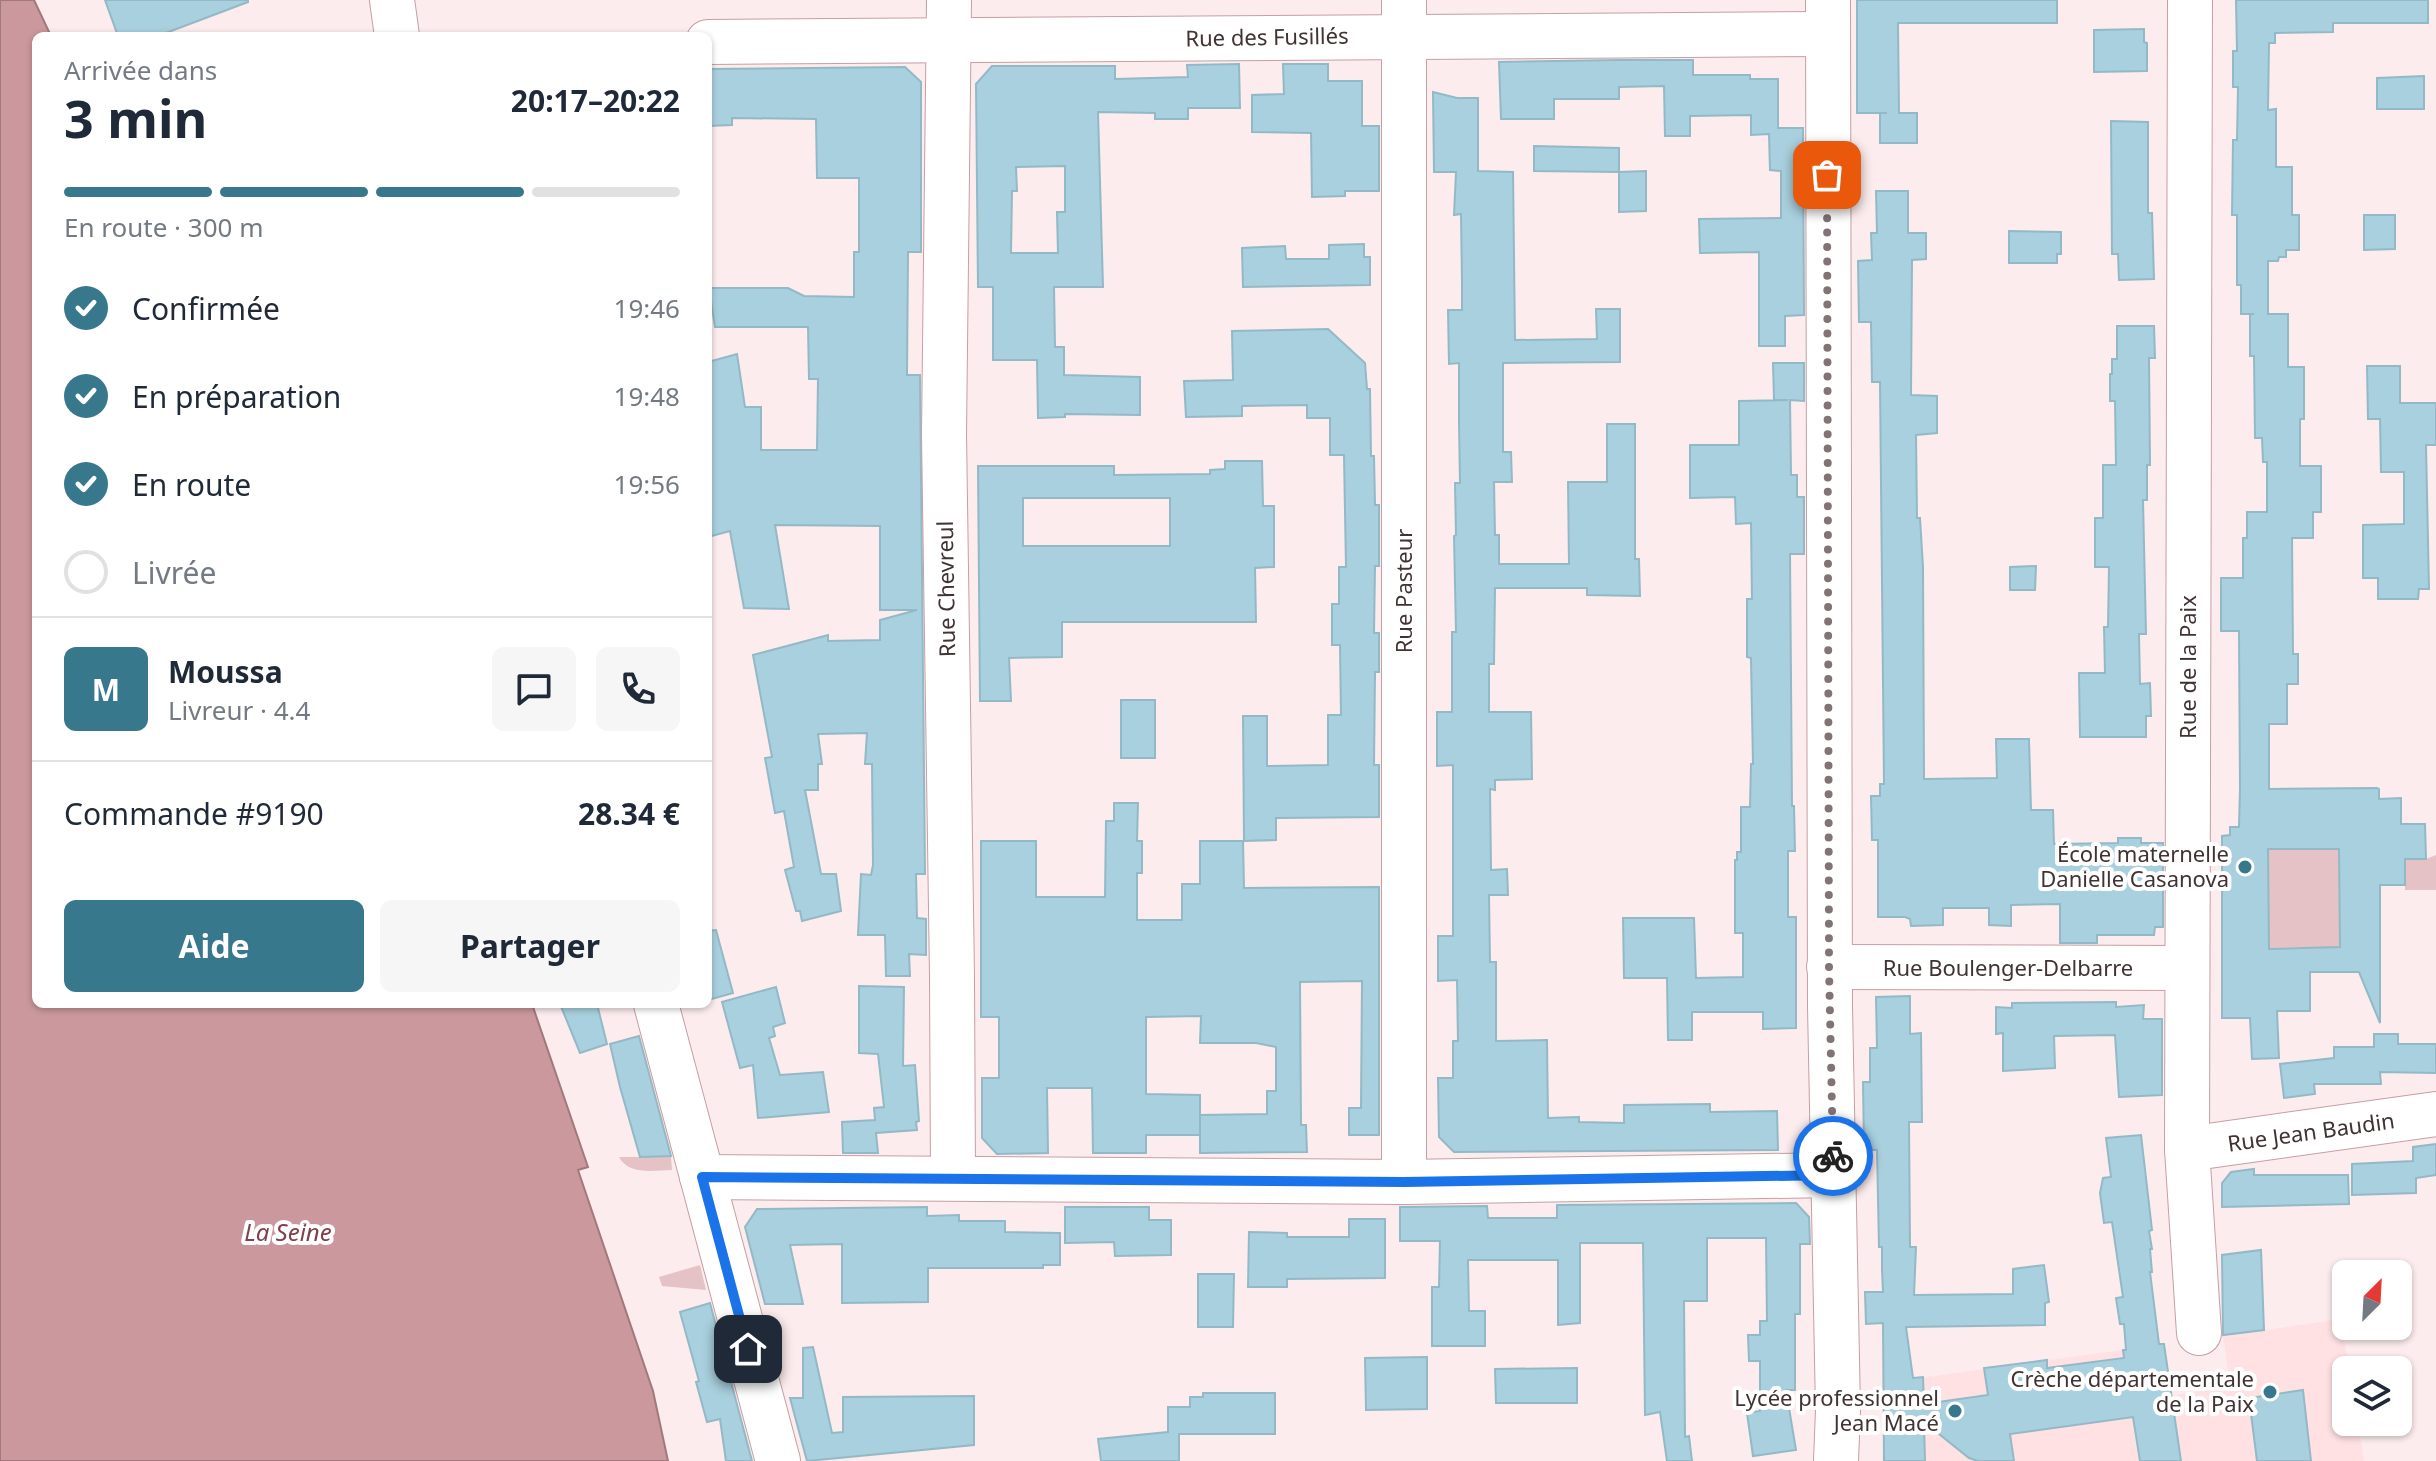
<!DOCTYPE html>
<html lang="fr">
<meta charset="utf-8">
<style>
:root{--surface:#fff;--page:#f6f6f7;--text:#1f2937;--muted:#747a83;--line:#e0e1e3;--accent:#38788c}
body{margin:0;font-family:"Noto Sans",sans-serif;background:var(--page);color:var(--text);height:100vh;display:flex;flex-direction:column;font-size:30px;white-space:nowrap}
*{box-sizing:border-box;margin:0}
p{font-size:26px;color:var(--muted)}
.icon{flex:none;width:44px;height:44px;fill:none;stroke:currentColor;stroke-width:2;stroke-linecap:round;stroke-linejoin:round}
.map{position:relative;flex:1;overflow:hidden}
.panel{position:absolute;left:32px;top:32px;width:680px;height:976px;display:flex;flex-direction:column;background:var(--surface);border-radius:12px;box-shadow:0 2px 6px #0004}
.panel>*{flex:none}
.needle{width:52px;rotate:24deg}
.fabs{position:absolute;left:2332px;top:1260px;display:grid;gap:16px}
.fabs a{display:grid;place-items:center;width:80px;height:80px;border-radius:12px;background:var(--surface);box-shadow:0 2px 6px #0004;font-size:40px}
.pin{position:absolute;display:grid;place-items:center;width:68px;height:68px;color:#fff;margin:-34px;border-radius:16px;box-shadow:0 4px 12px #0006}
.courier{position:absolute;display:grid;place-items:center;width:80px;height:80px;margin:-40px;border:6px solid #1a73e8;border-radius:50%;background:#fff;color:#222;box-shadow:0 2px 10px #0007}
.head em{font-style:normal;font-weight:700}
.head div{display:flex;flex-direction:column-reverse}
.head{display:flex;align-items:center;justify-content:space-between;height:136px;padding:0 32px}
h1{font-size:52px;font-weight:700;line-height:60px}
.bar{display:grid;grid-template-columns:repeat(4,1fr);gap:12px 8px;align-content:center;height:96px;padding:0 32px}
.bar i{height:10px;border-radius:6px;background:var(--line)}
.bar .current{background:var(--accent)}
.bar p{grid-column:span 4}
.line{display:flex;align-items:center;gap:20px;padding:0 32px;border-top:2px solid var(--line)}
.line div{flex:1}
.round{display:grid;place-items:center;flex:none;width:84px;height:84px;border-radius:12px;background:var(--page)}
ol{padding:0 32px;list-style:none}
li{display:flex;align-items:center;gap:24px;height:88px}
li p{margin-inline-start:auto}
li .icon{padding:8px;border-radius:50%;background:var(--accent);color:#fff;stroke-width:4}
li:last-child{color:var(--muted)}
li i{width:44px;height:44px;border:4px solid var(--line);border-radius:50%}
.cta{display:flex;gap:16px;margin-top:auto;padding:16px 32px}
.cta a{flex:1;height:92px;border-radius:12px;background:var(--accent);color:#fff;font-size:32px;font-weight:700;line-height:92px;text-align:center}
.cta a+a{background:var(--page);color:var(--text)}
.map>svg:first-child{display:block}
.built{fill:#ffe1e4}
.green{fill:#e5c2c5}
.water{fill:#ca989d;stroke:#a1797d;stroke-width:2}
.building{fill:#a9d0de;stroke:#93b9c7;stroke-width:2;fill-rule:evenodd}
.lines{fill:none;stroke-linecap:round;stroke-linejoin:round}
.minor-casing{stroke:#c59fa3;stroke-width:46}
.major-casing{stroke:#c59fa3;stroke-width:46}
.minor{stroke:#fff;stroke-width:44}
.major{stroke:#fff;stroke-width:44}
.done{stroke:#827374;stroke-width:8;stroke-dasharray:0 14.4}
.route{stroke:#1a73e8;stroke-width:10}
.poi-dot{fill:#38788c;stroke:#fff;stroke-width:3}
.labels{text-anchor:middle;stroke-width:8;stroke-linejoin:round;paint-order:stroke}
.street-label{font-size:22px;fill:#413233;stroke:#fff}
.poi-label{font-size:22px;fill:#413233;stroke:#fff;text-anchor:end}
.water-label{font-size:24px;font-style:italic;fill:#803f49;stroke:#fff}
</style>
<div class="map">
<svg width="2436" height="1461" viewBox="0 0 2436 1461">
<rect width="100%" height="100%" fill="#fceced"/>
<polygon class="built" points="2341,1319 2349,1370 2346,1370 2346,1422 2358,1422 2364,1461 1884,1461 1884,1383 2164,1344 2172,1396 2230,1385 2223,1336"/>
<g class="green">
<polygon points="2268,849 2339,849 2340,947 2269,948"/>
<polygon points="2436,855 2436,890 2405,890 2405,859 2426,859"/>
<path d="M 619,1157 L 671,1157 L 672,1170 C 654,1170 629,1176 619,1157 Z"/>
<polygon points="700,1265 706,1290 662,1286 659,1277"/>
</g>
<polygon class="water" points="0,0 34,0 51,36 36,36 36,1004 532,1004 588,1167 578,1170 653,1391 668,1461 0,1461"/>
<g class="building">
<polygon points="105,0 248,0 248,2 158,36 118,36"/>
<polygon points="1857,0 2057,0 2057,23 1898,23 1899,113 1917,113 1917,143 1880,143 1880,113 1887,113 1857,113"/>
<path d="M 2236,0 L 2428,0 L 2428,23 L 2333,23 L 2333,32 L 2275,33 L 2275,43 L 2269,43 L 2268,110 L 2276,109 L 2276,167 L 2292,167 L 2292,215 L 2299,215 L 2299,250 L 2286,250 L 2286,257 L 2279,257 L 2278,261 L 2268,261 L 2268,314 L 2288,314 L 2288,367 L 2304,367 L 2304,419 L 2300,419 L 2300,466 L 2321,466 L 2321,512 L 2313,512 L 2313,538 L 2292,538 L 2293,654 L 2298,654 L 2298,684 L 2287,684 L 2287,724 L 2269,724 L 2269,789 L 2377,788 L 2379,789 L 2379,799 L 2401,798 L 2401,824 L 2425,824 L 2426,859 L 2405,859 L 2405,885 L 2380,885 L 2380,1023 L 2359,972 L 2310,972 L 2310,1011 L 2277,1011 L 2279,1058 L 2252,1059 L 2250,1018 L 2222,1018 L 2222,836 L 2230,835 L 2230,827 L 2239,827 L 2240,789 L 2239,631 L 2221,631 L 2221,578 L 2243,578 L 2243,538 L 2247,538 L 2247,512 L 2267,512 L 2267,462 L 2263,462 L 2262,438 L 2255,438 L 2254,356 L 2250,356 L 2250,314 L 2254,314 L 2241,314 L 2241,285 L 2237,285 L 2237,215 L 2232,215 L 2233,140 L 2237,140 L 2238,87 L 2233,87 L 2233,51 L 2237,51 ZM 2268,849 L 2339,849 L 2340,947 L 2269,949 Z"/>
<polygon points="2144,29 2144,42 2147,43 2147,71 2094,72 2094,30"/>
<polygon points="1618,60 1693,60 1693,75 1750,75 1750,79 1778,79 1778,128 1803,128 1804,315 1785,316 1785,346 1759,346 1759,252 1700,253 1699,219 1781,218 1781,171 1770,170 1769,134 1751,135 1751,115 1690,116 1690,136 1665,136 1664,86 1619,87 1619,99 1554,99 1554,119 1501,119 1499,62"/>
<path d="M 1239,64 L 1240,108 L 1188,108 L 1188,119 L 1155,119 L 1155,113 L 1098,112 L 1103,287 L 1054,287 L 1055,347 L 1064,347 L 1064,375 L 1140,377 L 1140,415 L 1065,414 L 1065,417 L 1038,418 L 1037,360 L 993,360 L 993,287 L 978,287 L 976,84 L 992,66 L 1115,66 L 1115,79 L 1188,77 L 1187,65 ZM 1065,166 L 1065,212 L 1057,212 L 1058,253 L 1011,253 L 1012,191 L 1017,191 L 1016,167 Z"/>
<polygon points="1283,64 1328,64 1328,81 1362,81 1362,126 1379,126 1379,191 1345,191 1345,196 1312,197 1311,133 1252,132 1252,95 1284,94"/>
<polygon points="905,67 921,82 921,252 908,252 907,375 920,375 925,874 916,874 917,918 926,919 926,955 909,954 910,976 886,976 885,935 858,935 861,874 871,875 873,865 872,764 865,764 867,733 818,734 822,764 818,764 818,790 805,790 821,874 836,874 841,911 802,921 800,911 796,911 785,870 794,867 784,811 775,813 765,758 772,757 753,655 828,635 828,641 880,640 880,620 917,610 880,610 880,526 775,525 789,609 744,608 730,531 708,537 708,362 737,354 745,407 761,407 761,450 817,450 818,379 809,379 808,327 715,327 709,288 788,288 804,296 854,297 854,252 859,252 859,178 817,178 816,119 732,118 732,125 708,126 708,69"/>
<polygon points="2424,76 2424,109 2377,109 2377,78"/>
<polygon points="1433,92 1457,98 1478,98 1478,171 1513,172 1515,340 1597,339 1596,309 1620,309 1620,362 1503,363 1503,452 1511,452 1512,482 1494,482 1495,535 1499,535 1499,564 1569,564 1568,482 1607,482 1607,424 1635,424 1635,559 1639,559 1640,596 1587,595 1587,588 1495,588 1494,664 1489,664 1489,712 1531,712 1532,779 1495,780 1495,790 1490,789 1491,870 1507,869 1508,895 1489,895 1490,962 1496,962 1496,1041 1547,1040 1548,1118 1579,1117 1579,1122 1624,1123 1624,1105 1710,1104 1710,1112 1777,1111 1778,1150 1454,1152 1439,1137 1438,1078 1453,1078 1453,1041 1458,1041 1457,980 1438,981 1438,936 1453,936 1453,765 1437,766 1437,712 1452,712 1452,632 1456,632 1454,536 1456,535 1455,483 1460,483 1459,423 1459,363 1449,364 1448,310 1462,310 1462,283 1461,214 1454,215 1456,172 1434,172"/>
<polygon points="2111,121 2148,122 2148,213 2152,213 2154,279 2119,280 2118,254 2112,254"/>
<polygon points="1534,146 1619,148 1619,172 1534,171"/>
<polygon points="1646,171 1646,211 1619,212 1619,172"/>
<polygon points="1876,191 1908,191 1908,233 1926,233 1926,259 1912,260 1911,395 1937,396 1937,433 1916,435 1917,518 1920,518 1923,567 1924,779 1997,778 1996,739 2029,739 2031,810 2053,810 2054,844 2118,843 2118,838 2141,838 2141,843 2163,843 2163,927 2155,927 2154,935 2097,935 2097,943 2060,943 2060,904 2011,905 2011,926 1989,925 1989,908 1943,908 1943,925 1911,926 1910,919 1905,917 1878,917 1878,840 1872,840 1871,796 1880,796 1880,784 1884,784 1880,382 1872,382 1871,322 1859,322 1858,261 1872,260 1871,233 1877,233"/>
<polygon points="2364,215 2395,215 2395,249 2364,250"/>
<polygon points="2009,231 2061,232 2061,254 2057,254 2057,263 2009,263"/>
<polygon points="1364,244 1364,257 1370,257 1370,285 1243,287 1242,248 1285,246 1286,259 1329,259 1329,245"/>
<polygon points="2117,326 2154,326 2155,358 2149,358 2150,465 2147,465 2147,500 2143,500 2146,634 2139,634 2140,684 2150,683 2151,716 2146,716 2146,737 2080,737 2079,673 2105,673 2104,627 2108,627 2109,567 2095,567 2095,518 2103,518 2103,465 2116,465 2115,401 2110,401 2110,374 2112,374 2112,359 2117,359"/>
<polygon points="1328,329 1365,363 1367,389 1370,389 1371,456 1374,456 1375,505 1379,505 1379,566 1375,566 1374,633 1379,633 1379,672 1375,672 1374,765 1379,765 1379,817 1276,818 1276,840 1244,841 1243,716 1267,716 1267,766 1328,765 1328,715 1341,715 1340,645 1332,645 1332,604 1339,604 1339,567 1346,567 1344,455 1330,455 1330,418 1307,418 1307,405 1242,406 1242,416 1186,417 1184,381 1233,380 1232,331"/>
<polygon points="1773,363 1804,363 1804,401 1790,400 1791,475 1797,475 1797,497 1804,497 1804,554 1790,554 1792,806 1794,806 1795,851 1788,851 1788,917 1796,917 1796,1028 1763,1029 1763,1012 1692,1012 1692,1040 1668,1040 1667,978 1624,978 1623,918 1694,918 1696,978 1743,977 1743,933 1735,933 1735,860 1737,860 1737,852 1741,852 1741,807 1750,807 1751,764 1753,764 1751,658 1747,657 1747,599 1752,599 1751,523 1736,524 1735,497 1690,498 1690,445 1739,445 1739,401 1788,400 1774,400"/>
<polygon points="2367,366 2400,366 2400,403 2436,403 2436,445 2426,445 2429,589 2419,589 2418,599 2378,599 2378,578 2363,578 2363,525 2404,524 2404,472 2381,472 2380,419 2368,419"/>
<path d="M 1225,461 L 1262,461 L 1263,506 L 1274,506 L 1274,567 L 1255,568 L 1256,622 L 1062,622 L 1062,657 L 1009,658 L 1011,701 L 980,701 L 978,466 L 1114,466 L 1114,475 L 1210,474 L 1210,470 L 1225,469 ZM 1023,498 L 1170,498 L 1170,546 L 1023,546 Z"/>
<polygon points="2036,566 2035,590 2010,590 2010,567"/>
<rect x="1121" y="700" width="34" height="58"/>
<polygon points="1114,803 1138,803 1137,841 1142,841 1142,873 1137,873 1137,920 1182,920 1182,884 1200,884 1200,841 1243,841 1244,888 1379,887 1379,1135 1349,1135 1349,1108 1361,1108 1362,981 1300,982 1301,1125 1306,1125 1307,1152 1200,1153 1200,1115 1267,1114 1267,1091 1276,1091 1276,1047 1256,1043 1200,1043 1201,1016 1146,1017 1146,1094 1200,1095 1200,1135 1146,1135 1146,1153 1093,1153 1092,1088 1047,1088 1048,1153 997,1154 982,1138 982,1078 999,1078 999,1017 981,1017 981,841 1036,841 1036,897 1105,897 1106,821 1114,821"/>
<polygon points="716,930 733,993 708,1000 708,931"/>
<polygon points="859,986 904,987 903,1066 915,1065 919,1121 916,1122 917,1130 876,1133 878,1153 843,1153 842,1122 875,1120 874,1108 884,1107 878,1054 859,1053"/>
<polygon points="776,987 785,1023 773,1027 775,1036 769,1038 780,1075 823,1072 829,1112 758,1118 753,1065 740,1068 722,1002"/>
<polygon points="1910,996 1910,1034 1921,1033 1922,1122 1909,1122 1910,1247 1916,1247 1914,1295 2013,1294 2013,1269 2044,1265 2049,1302 2045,1303 2045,1325 1906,1327 1913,1378 1923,1377 1924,1404 1988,1395 1984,1368 2047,1360 2047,1368 2124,1358 2123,1350 2126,1350 2124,1324 2120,1324 2116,1298 2123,1297 2112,1222 2104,1223 2100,1193 2103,1178 2111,1177 2106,1138 2141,1135 2152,1230 2149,1231 2152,1249 2150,1249 2152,1272 2150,1272 2159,1344 2164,1344 2181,1461 2140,1461 2133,1417 2010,1434 2014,1461 1978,1461 1969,1458 1924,1422 1925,1461 1884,1461 1883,1323 1866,1324 1865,1292 1883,1292 1882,1269 1882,1247 1879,1247 1877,1150 1864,1150 1863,1082 1870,1082 1870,1048 1877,1048 1876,997"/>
<polygon points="2116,1002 2116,1007 2144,1005 2143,1019 2162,1019 2162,1095 2119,1097 2115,1035 2054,1036 2055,1068 2003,1071 2003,1033 1996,1034 1996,1007 2012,1008 2012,1003"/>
<polygon points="560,1004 597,1004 607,1044 580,1053"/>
<polygon points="2374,1034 2398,1034 2398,1044 2436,1044 2436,1073 2380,1072 2381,1084 2314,1084 2315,1094 2284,1098 2280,1064 2334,1058 2334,1047 2374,1047"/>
<polygon points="639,1036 671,1156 640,1157 620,1087 610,1044"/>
<polygon points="2436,1144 2436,1175 2416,1178 2416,1193 2352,1195 2352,1164 2413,1161 2413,1147"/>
<polygon points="2254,1169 2254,1175 2348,1175 2349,1204 2222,1207 2222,1183 2231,1172"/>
<polygon points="1796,1203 1809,1217 1810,1244 1800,1244 1800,1314 1795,1314 1795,1390 1786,1390 1796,1450 1753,1456 1747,1413 1760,1411 1760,1361 1749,1361 1748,1335 1760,1335 1760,1321 1767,1321 1766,1238 1707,1238 1707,1301 1684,1301 1685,1437 1689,1436 1692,1461 1667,1461 1660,1412 1645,1415 1643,1243 1580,1243 1580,1323 1558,1325 1558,1260 1468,1260 1469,1311 1485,1311 1485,1346 1432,1346 1432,1287 1439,1287 1440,1241 1400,1241 1400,1207 1487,1206 1488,1218 1557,1218 1557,1205"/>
<polygon points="927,1207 927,1216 959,1215 959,1221 1005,1221 1005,1232 1060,1233 1060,1265 1043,1265 1043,1268 928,1268 928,1302 842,1303 842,1244 790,1245 803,1304 765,1304 745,1227 757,1209"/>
<polygon points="1065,1207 1149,1207 1149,1220 1171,1220 1171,1255 1115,1256 1114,1242 1065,1243"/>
<polygon points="1349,1219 1385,1219 1385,1278 1287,1279 1287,1287 1248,1287 1249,1232 1287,1233 1287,1237 1349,1237"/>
<polygon points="2261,1250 2264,1330 2223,1335 2222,1255"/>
<polygon points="1198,1274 1234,1274 1233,1327 1198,1327"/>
<polygon points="710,1303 752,1461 726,1461 720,1419 707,1422 696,1382 699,1381 680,1312"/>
<polygon points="813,1347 832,1433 843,1432 843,1397 974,1396 974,1445 807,1461 790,1398 803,1398 803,1348"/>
<polygon points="1427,1357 1427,1409 1366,1410 1365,1358"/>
<polygon points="1577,1368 1577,1403 1496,1403 1495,1369"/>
<polygon points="2303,1390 2311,1461 2257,1461 2249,1398"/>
<polygon points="1203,1393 1275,1393 1275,1434 1179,1434 1179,1461 1101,1461 1098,1439 1168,1432 1168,1407 1190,1407 1190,1397 1203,1397"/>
</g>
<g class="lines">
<defs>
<g id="minor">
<polyline points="949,0 944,434 952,977 953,1178"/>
<polyline points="1828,0 1830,1006 1838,1410 1836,1461"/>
<polyline points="2190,0 2187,1149 2199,1333"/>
<polyline points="708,42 1826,34"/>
<polyline points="1829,967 2187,968"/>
<polyline points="2187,1149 2436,1114"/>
<polyline points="702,1177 1404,1182 1833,1175"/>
<polyline points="1404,1182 1404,0"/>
</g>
<g id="major">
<polyline points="392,0 397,36"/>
<polyline points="656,1004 778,1461"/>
</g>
</defs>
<use href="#minor" class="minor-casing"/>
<use href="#major" class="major-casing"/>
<use href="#minor" class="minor"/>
<use href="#major" class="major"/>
</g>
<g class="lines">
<polyline class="done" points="1827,175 1829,967 1833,1156"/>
<polyline class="route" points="748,1349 702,1177 1404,1182 1833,1175 1833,1156"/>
</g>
<g class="poi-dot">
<circle cx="2245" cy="867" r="8"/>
<circle cx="2270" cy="1392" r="8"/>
<circle cx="1955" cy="1411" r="8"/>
</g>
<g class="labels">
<g class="street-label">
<text transform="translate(1267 37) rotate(-1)" y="8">Rue des Fusillés</text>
<text transform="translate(946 589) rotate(-91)" y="8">Rue Chevreul</text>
<text transform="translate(1404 591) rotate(-90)" y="8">Rue Pasteur</text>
<text transform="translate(2188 667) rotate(-90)" y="8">Rue de la Paix</text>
<text x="2008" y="976">Rue Boulenger-Delbarre</text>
<text transform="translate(2311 1132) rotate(-8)" y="8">Rue Jean Baudin</text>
</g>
<g class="poi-label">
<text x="2229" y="862">École maternelle<tspan x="2229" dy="25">Danielle Casanova</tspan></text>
<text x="2254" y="1387">Crèche départementale<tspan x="2254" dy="25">de la Paix</tspan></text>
<text x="1939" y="1406">Lycée professionnel<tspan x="1939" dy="25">Jean Macé</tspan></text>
</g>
<g class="water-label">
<text x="288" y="1241">La Seine</text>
</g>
</g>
</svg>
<div class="fabs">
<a><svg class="needle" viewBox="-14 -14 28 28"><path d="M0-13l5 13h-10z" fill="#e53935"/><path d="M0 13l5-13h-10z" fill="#747a83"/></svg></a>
<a><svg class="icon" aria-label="layers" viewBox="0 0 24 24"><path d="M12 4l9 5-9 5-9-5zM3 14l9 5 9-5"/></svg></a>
</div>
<div class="pin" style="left:1827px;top:175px;background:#ea580c"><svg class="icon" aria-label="bag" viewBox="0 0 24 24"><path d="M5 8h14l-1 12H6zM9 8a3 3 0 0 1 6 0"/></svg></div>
<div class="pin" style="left:748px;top:1349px;background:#1f2937"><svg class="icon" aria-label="home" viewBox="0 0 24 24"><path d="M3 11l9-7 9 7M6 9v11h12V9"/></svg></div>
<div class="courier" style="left:1833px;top:1156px"><svg class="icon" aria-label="bike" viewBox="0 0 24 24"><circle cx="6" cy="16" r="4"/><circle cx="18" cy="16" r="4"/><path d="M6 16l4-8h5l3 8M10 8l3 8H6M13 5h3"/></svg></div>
<section class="panel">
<div class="head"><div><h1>3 min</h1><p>Arrivée dans</p></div><em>20:17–20:22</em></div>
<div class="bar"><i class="current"></i><i class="current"></i><i class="current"></i><i></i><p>En route · 300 m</p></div>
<ol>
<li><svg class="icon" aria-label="check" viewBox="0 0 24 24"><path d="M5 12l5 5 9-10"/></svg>Confirmée<p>19:46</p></li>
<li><svg class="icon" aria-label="check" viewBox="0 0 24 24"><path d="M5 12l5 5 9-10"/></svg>En préparation<p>19:48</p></li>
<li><svg class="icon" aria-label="check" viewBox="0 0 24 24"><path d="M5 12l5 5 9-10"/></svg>En route<p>19:56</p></li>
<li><i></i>Livrée</li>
</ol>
<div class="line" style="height:144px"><b class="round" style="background:var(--accent);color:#fff">M</b><div><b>Moussa</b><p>Livreur · 4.4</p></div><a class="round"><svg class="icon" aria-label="chat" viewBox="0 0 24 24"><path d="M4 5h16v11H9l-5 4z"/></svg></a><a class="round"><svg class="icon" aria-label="phone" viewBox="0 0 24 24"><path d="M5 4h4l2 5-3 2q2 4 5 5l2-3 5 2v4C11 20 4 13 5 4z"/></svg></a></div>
<div class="line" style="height:104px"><div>Commande #9190</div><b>28.34 €</b></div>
<div class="cta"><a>Aide</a><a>Partager</a></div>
</section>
</div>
